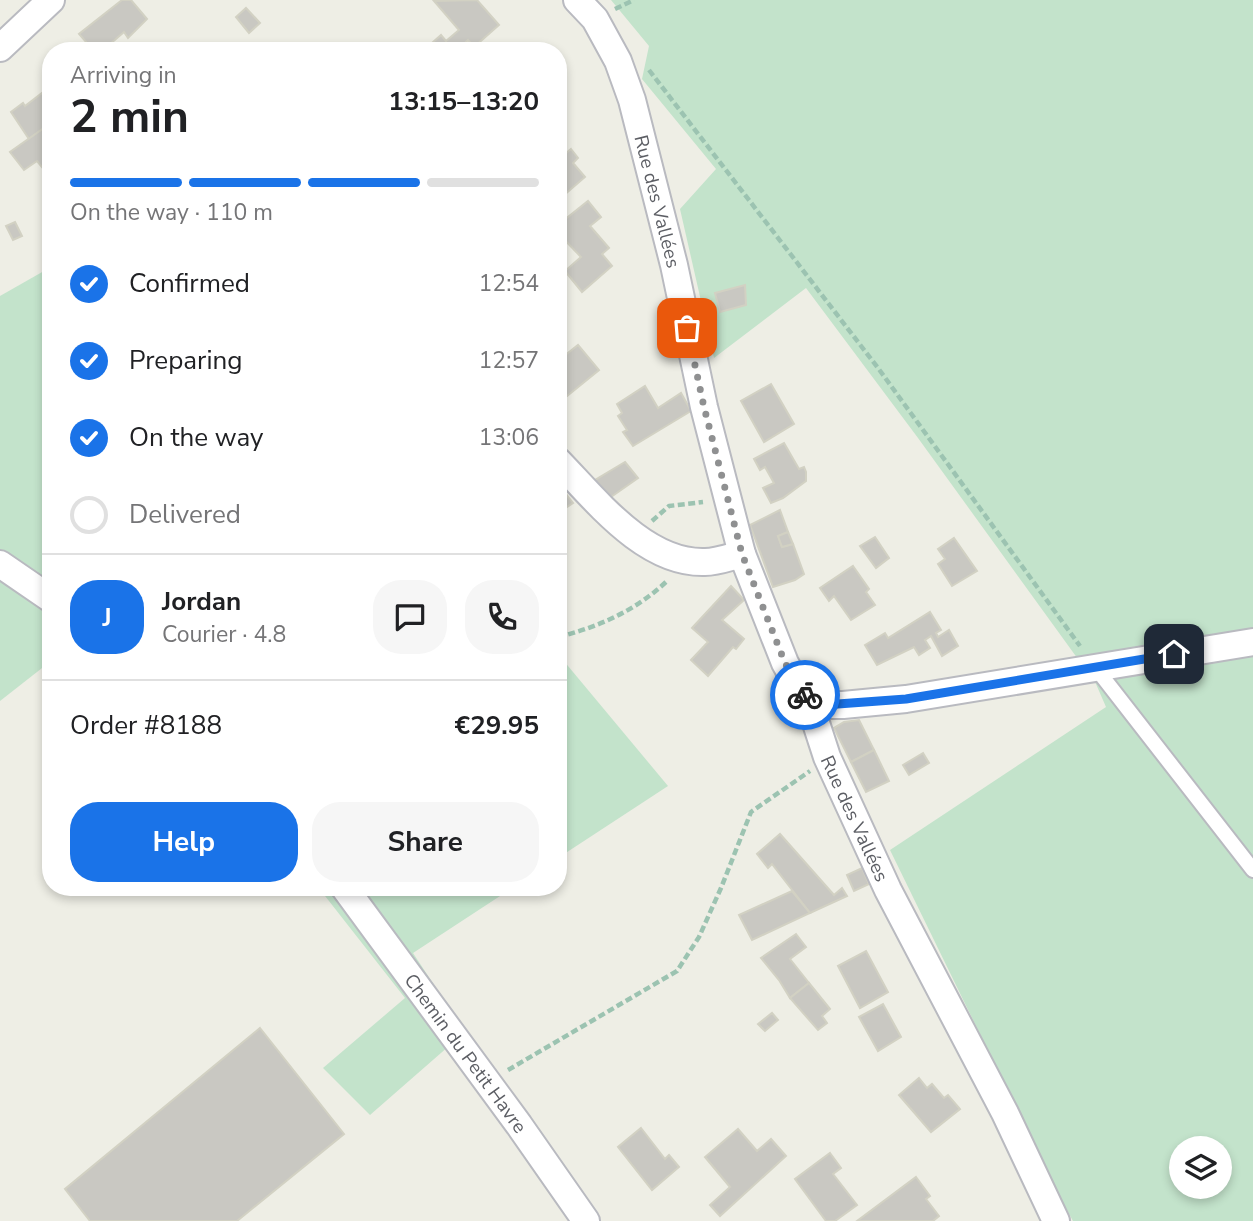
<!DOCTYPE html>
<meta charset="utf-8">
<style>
:root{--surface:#fff;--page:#f6f6f6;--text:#202124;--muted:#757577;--line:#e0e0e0;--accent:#1a73e8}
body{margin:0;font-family:"Nunito Sans",sans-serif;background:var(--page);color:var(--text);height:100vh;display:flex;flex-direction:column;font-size:26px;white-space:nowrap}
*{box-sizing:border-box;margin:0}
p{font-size:23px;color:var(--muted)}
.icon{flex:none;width:38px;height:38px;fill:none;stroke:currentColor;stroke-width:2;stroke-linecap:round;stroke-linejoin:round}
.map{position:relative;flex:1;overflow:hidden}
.panel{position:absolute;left:42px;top:42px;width:525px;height:854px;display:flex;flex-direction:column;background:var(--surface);border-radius:28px;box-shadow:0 4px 10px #0003}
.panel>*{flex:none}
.tools{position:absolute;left:1169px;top:1136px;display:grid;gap:14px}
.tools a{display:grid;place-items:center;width:63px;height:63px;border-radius:50%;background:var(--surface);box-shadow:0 4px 10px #0003;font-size:35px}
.pin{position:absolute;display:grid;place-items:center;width:60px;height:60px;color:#fff;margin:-30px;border-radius:14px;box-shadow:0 4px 10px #0006}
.courier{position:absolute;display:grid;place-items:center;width:70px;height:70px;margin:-35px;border:5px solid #1a73e8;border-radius:50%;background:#fff;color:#222;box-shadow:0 2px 9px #0007}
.headline em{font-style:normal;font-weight:700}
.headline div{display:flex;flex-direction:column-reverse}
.headline{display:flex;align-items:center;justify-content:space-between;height:119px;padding:0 28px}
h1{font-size:46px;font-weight:700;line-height:52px}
.bar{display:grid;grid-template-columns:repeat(4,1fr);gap:10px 7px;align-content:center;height:84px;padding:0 28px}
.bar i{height:9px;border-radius:5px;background:var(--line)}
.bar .active{background:var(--accent)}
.bar p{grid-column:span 4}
.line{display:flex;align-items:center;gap:18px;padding:0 28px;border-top:2px solid var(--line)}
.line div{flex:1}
.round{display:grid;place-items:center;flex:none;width:74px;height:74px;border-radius:28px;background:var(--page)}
ol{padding:0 28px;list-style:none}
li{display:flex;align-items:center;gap:21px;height:77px}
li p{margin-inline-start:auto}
li .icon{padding:7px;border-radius:50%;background:var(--accent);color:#fff;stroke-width:4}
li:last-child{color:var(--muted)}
li i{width:38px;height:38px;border:4px solid var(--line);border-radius:50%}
.button{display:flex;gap:14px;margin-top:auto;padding:14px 28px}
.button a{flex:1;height:80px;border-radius:28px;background:var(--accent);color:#fff;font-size:28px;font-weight:700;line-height:80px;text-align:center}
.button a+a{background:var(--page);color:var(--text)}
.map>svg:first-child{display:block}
.green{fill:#c3e3cb;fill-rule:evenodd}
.building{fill:#c9c8c2;stroke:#d2d1c3;stroke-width:2}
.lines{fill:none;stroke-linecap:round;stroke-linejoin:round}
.service-casing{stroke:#b9bac0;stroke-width:18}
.minor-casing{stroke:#b9bac0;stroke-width:30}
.path{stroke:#9cc3b1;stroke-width:4.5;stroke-dasharray:7 3.5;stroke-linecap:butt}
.service{stroke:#fff;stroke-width:14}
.minor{stroke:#fff;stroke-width:26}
.done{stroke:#8f9091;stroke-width:7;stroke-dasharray:0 12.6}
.route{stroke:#1a73e8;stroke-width:9}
.labels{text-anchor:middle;stroke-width:5;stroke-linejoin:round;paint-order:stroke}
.street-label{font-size:19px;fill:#5c5e64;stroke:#fff}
</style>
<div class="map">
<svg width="1253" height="1221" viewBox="0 0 1253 1221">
<rect width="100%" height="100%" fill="#eeeee5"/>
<g class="green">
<path d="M 611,0 L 1253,0 L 1253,1221 L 1073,1221 L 1059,1196 L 890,850 L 1106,707 L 1096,684 L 918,438 L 806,288 L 714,358 L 680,209 L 716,169 L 642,79 L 649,46 ZM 1181,1148 L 1220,1148 L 1220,1186 L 1181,1186 Z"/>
<polygon points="51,267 51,661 0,701 0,296"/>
<polygon points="558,654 668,786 558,858"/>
<polygon points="318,887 514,887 413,953 465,1032 370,1115 323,1068 405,998"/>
</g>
<g class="building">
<polygon points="122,0 131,0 147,19 128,38 124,32 102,51 94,51 79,34"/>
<polygon points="477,0 499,25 474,47 468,40 457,51 423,51 441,35 446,41 459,30 434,1"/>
<polygon points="246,8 260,23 249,33 236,17"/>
<polygon points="42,93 47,100 51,98 51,123 29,139 11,112 23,103 25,106"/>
<polygon points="44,128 51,139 51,178 37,161 24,170 10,152"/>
<polygon points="571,149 578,158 573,163 585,177 564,195 558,188 558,160"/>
<polygon points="588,201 601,217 590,226 609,248 602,254 612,266 582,292 565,271 581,257 558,233 558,225"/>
<polygon points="15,222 22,236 13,240 6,226"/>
<polygon points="745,285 746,305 720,312 715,293"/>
<polygon points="578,345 599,370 561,401 558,398 558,361"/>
<polygon points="771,384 794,424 764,442 741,401"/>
<polygon points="645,386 658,408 681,393 691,411 633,446 623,432 627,430 618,416 622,413 617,404"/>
<polygon points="784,443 799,469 804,467 806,472 806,481 783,498 771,503 763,488 774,483 765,467 760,470 754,459"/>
<polygon points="625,462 638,478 611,497 595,480"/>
<polygon points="558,484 573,503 558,513"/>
<polygon points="780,510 788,532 778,536 782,547 793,544 804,574 795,580 773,587 750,525"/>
<polygon points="788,532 793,544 782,547 778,536"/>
<polygon points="875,537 889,558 876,568 860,546"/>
<polygon points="954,538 977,571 952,586 938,564 945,559 938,549"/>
<polygon points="853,566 869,589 866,592 875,605 851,620 834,596 829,601 820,588"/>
<polygon points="731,586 744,600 722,620 744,639 736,649 733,647 708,676 691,660 708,642 692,628"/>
<polygon points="930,612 941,630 936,633 938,637 949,630 958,646 942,656 931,636 925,640 930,648 919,655 914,647 877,665 865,645 885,633 888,638"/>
<polygon points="859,720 874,750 851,762 834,728 844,722"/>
<polygon points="874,750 889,781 866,792 851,762"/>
<polygon points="923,753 929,763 909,775 903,765"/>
<polygon points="780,834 834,895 842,888 847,896 810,913 772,864 768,868 757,854"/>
<polygon points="862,868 869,884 854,891 847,875"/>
<polygon points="792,891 810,913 752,940 739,915"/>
<polygon points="796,934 806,947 790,959 809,983 790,998 779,980 761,958"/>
<polygon points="866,951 888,992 860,1008 838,966"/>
<polygon points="809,983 830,1009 822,1016 827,1023 818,1030 790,998"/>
<polygon points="883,1004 901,1037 878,1051 859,1017"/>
<polygon points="772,1013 778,1020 765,1031 758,1024"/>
<polygon points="260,1028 344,1134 237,1221 90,1221 65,1189"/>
<polygon points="919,1078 927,1088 932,1084 944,1098 948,1095 960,1109 931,1132 899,1095"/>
<polygon points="641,1128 665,1159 669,1155 679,1167 652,1190 618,1147"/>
<polygon points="738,1129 757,1151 771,1139 786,1156 720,1216 710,1205 730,1187 705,1157"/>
<polygon points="830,1153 841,1168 833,1174 857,1205 835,1221 826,1221 795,1179"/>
<polygon points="916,1177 930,1196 926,1199 939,1216 933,1221 857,1221"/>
</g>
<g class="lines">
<defs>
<polyline id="service" points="1095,667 1253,870"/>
<g id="minor">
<path id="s1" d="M 577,0 L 595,19 L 618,61 L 632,100 L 674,265 L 704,407 L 742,554 L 785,663 L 799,688 L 811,701 L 815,720 L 827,757 L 888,890 L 1005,1113 L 1056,1221"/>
<polyline points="0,48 51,0"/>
<path d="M 558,461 C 596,500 645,564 705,562 C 717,562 730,557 742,554"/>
<polyline points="0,564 51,599"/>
<polyline points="811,701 824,705 843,705 906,699 1253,642"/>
<path id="s2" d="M 344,887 L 519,1125 L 586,1221"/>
</g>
</defs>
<use href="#service" class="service-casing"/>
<use href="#minor" class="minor-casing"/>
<g class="path">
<polyline points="615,9 634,0"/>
<polyline points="649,70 878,368 1080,646"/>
<polyline points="652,521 669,506 703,502"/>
<path d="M 558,637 C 599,627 637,610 668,580"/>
<polyline points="508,1070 677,971 699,937 721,888 751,812 810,771"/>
</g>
<use href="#service" class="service"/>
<use href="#minor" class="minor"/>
</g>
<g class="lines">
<polyline class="done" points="687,328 704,407 742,554 785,663 799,688 805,695"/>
<polyline class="route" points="805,695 811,701 824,705 906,699 1174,654"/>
</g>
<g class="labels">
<g class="street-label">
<text dy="7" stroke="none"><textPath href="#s1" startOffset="220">Rue des Vallées</textPath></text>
<text dy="7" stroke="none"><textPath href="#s1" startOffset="872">Rue des Vallées</textPath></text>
<text dy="7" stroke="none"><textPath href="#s2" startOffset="206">Chemin du Petit Havre</textPath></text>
</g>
</g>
</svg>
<div class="tools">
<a><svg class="icon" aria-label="layers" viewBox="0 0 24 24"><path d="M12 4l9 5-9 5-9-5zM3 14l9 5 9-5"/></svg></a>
</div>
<div class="pin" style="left:687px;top:328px;background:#ea580c"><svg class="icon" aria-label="bag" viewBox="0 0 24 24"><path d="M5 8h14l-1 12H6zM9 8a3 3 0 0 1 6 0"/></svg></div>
<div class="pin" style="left:1174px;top:654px;background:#1f2937"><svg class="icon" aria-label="home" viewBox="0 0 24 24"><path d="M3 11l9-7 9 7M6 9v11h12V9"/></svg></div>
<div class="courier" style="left:805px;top:695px"><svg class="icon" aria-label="bike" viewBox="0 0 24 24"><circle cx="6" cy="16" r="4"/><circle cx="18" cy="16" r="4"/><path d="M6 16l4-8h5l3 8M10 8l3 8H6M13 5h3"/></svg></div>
<section class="panel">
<div class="headline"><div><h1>2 min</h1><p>Arriving in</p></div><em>13:15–13:20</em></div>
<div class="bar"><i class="active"></i><i class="active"></i><i class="active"></i><i></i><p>On the way · 110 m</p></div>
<ol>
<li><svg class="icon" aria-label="check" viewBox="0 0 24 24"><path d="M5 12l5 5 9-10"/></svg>Confirmed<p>12:54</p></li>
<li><svg class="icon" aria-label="check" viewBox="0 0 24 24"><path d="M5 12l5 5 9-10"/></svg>Preparing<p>12:57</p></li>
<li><svg class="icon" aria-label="check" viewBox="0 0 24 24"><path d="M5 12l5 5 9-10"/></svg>On the way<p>13:06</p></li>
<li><i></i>Delivered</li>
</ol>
<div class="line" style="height:126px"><b class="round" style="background:var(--accent);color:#fff">J</b><div><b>Jordan</b><p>Courier · 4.8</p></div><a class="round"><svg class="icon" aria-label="chat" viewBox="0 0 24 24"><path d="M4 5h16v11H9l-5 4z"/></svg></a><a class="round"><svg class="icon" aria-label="phone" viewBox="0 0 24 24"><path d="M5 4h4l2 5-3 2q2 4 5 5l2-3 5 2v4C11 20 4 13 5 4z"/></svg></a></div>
<div class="line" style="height:91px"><div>Order #8188</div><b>€29.95</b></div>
<div class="button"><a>Help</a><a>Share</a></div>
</section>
</div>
